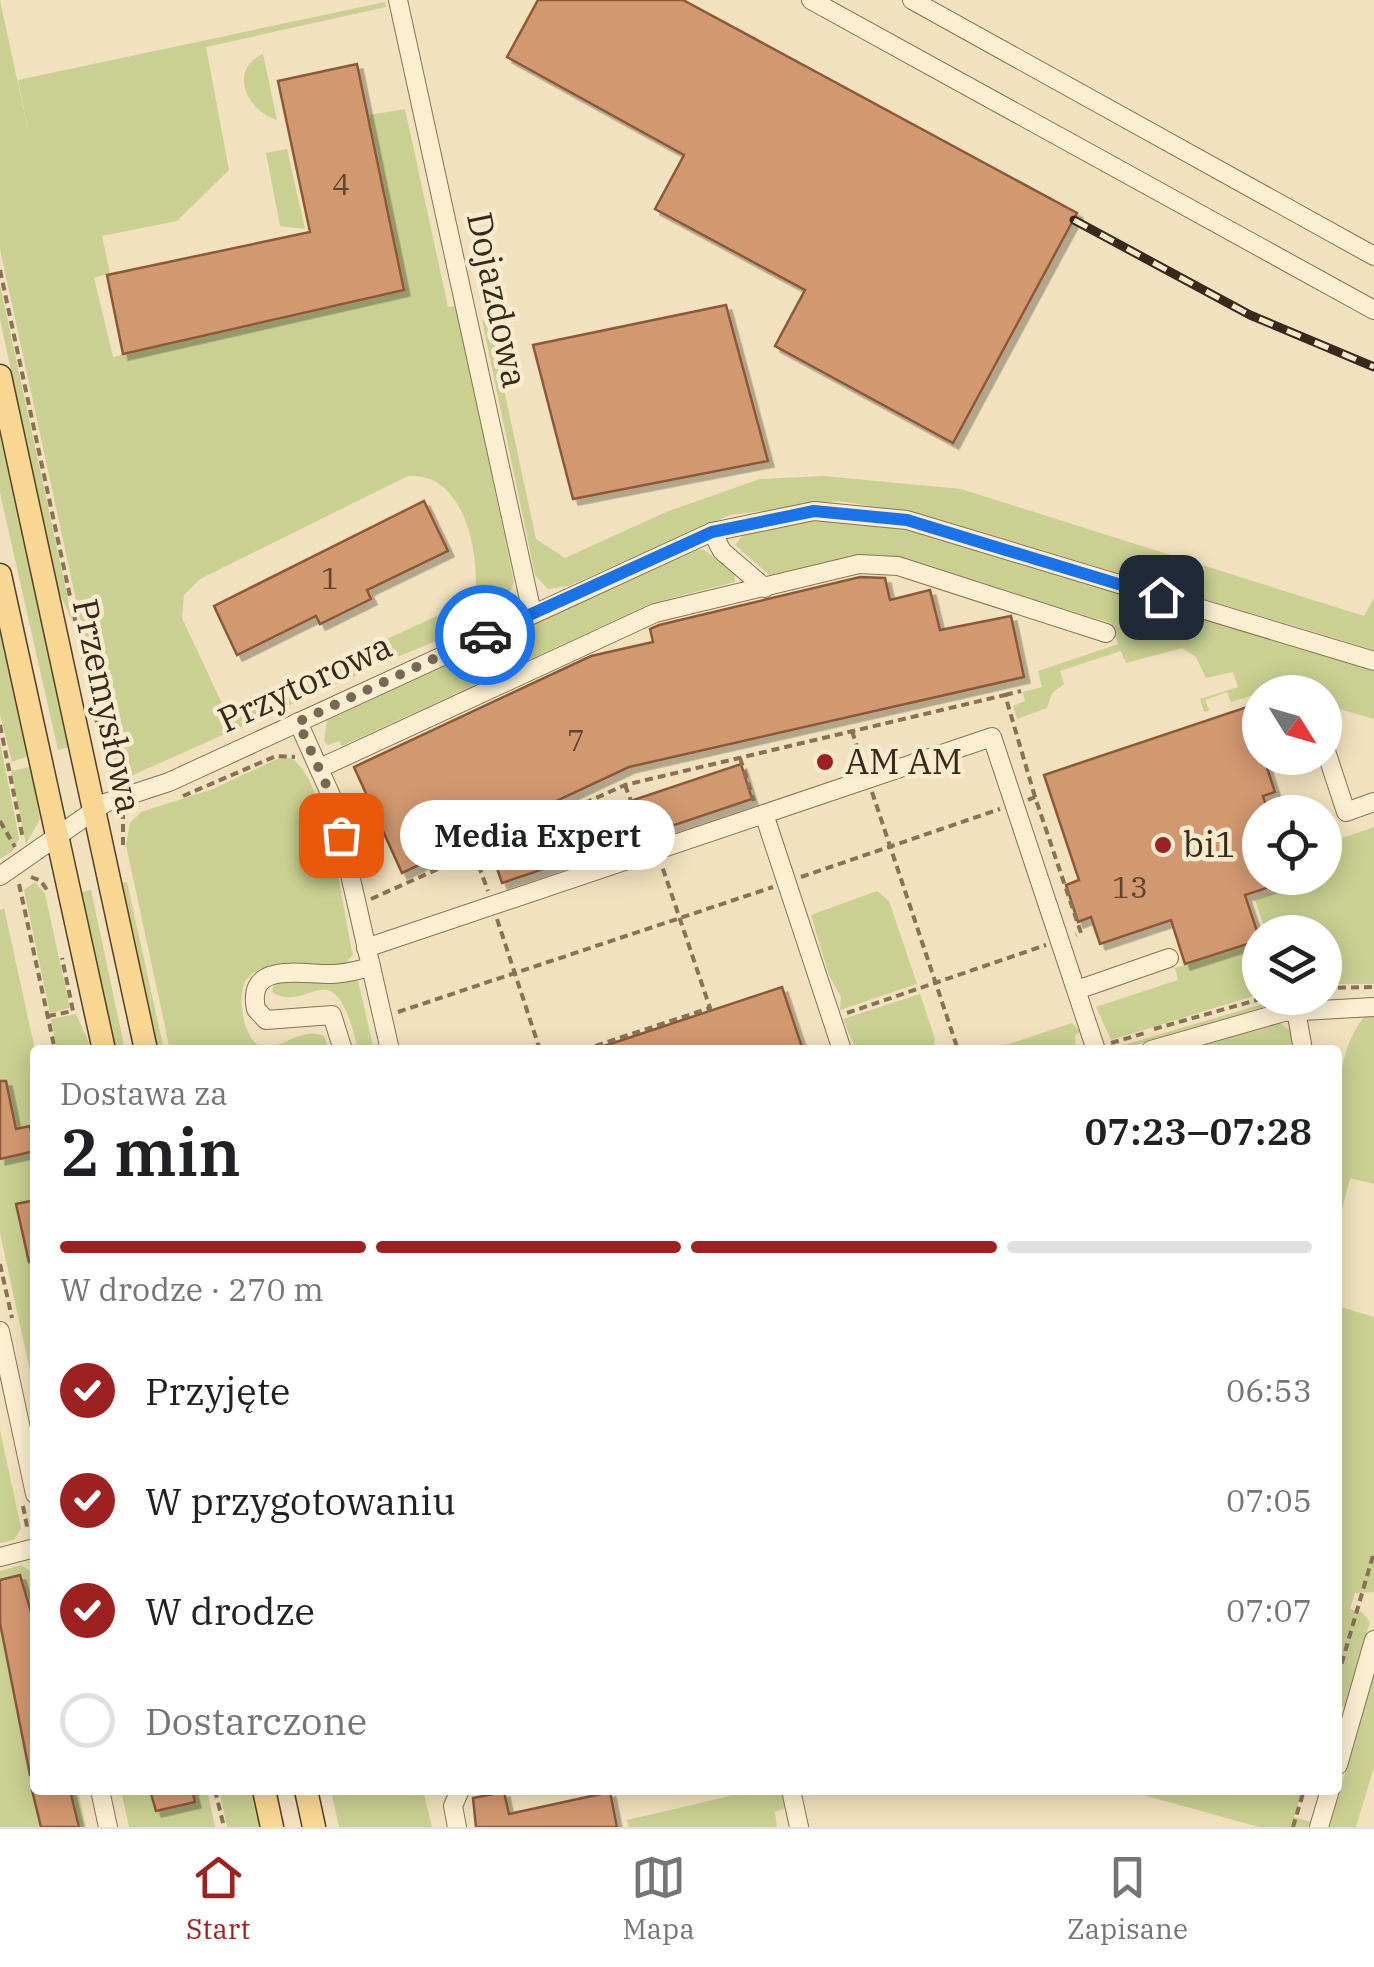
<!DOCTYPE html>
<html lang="pl">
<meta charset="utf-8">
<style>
:root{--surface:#fff;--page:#f6f6f6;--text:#202124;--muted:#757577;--line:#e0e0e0;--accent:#9e2122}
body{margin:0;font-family:"IBM Plex Serif",serif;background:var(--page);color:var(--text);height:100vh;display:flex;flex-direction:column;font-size:38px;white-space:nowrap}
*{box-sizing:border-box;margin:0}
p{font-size:32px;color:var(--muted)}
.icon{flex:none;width:55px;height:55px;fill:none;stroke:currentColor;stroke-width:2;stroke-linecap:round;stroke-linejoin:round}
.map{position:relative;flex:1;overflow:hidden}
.panel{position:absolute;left:30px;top:1045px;width:1312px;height:750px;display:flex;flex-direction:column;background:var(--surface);border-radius:10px;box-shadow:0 5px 25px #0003}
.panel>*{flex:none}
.needle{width:65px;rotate:127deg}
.fabs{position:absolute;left:1242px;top:675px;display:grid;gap:20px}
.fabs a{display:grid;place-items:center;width:100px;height:100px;border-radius:50%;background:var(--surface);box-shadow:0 5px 25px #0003;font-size:50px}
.pin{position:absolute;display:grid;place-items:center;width:85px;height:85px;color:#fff;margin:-42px;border-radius:20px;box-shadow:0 5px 15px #0006}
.courier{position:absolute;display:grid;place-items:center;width:100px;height:100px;margin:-50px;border:8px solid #1a73e8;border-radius:50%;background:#fff;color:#222;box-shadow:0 2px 12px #0007}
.bubble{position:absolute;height:70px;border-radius:35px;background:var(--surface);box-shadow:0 5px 25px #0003;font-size:32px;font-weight:600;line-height:70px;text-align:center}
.summary em{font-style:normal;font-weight:600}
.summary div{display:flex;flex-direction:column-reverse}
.summary{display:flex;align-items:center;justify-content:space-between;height:170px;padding:0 30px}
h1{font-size:65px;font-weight:600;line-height:75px}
.bar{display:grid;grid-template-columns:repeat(4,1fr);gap:15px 10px;align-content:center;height:120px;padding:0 30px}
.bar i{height:12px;border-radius:8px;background:var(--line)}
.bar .current{background:var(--accent)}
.bar p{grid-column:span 4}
ol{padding:0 30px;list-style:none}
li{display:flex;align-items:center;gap:30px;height:110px}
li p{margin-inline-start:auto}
li .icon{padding:10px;border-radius:50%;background:var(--accent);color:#fff;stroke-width:4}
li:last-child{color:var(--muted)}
li i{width:55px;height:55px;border:5px solid var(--line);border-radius:50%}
.tabs{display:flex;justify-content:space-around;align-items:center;height:140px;border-top:2px solid var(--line);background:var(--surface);font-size:28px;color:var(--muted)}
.tabs a{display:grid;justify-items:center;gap:5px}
.tabs .current{color:var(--accent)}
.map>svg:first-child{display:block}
.green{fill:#c9d091}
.building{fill:#d29870;stroke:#8b5939;stroke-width:2.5;filter:url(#shadow)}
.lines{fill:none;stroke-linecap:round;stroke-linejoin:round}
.minor-casing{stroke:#8a7155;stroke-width:20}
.major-casing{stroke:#573f2a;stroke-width:25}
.path{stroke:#8a7155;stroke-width:4;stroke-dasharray:8 5;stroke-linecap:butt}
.minor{stroke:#fbeed1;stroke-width:18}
.major{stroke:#f8d792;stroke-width:22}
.rail-casing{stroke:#39291b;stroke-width:9}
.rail{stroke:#f8ebce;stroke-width:5;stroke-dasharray:15;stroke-linecap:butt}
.done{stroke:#796954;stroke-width:10;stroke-dasharray:0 18}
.route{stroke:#1a73e8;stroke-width:12}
.poi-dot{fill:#9e2122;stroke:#f8ebce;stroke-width:4}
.labels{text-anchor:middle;stroke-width:9;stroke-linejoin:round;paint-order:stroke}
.number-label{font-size:30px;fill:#5f4530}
.street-label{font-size:35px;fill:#39291b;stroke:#f8ebce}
.poi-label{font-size:35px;fill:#39291b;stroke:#f8ebce;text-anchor:start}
</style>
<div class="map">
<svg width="1374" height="1827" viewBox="0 0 1374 1827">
<defs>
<filter id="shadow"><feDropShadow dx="5.5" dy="5.5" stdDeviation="0" flood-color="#0004"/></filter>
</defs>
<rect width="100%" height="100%" fill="#f1e1be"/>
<g class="green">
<path d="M 0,0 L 29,135 L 18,80 L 385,2 L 386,7 L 206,47 L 229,170 L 177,221 L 102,236 L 110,273 L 94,278 L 113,357 L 405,291 L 369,115 L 405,109 L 448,307 L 457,306 L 514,582 C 502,621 425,644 388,661 L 372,646 L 475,598 C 480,554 465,472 408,476 L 200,579 L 184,595 L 182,618 L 227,714 L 357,653 L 363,664 L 359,674 L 131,776 L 123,776 L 108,748 L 0,249 Z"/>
<path d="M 263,54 L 277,120 C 248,112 227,70 263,54 Z"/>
<polygon points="287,149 305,229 280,226 266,153"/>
<polygon points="0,285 73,622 57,588 0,319"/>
<polygon points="482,320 490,324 536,539 565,558 666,512 760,479 823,476 961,489 1364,616 1374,598 1374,650 921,514 839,501 730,515 569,586 548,589 535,575"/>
<polygon points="0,435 69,747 58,750 0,493"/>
<polygon points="810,521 873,523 915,532 1374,671 1374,719 1325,705 1325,692 1260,692 1260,725 1250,696 1231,702 1227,692 1205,700 1209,710 1204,712 1200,699 1238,687 1233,672 1206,678 1196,657 1182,648 1126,663 1121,651 1060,671 1064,684 1052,693 1047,708 1017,719 1013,706 1025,701 1023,692 1042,687 1038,671 1118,644 1111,623 902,559 858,556 769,575 735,545 746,531"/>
<polygon points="692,549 704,550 734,572 735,582 652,603 342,746 339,741 328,745 324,741 327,719"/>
<polygon points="0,629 28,756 12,762 0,715"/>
<polygon points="0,742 19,838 13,851 0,859"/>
<path d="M 291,758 C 328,782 343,911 353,955 L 342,966 C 310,970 269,951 245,981 C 237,1000 243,1035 260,1047 C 284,1050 300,1026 324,1036 L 329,1050 L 170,1050 L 126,845 L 130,823 L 141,812 L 213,789 L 277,759 Z"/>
<polygon points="30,767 40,819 26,844 11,771"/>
<polygon points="1374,827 1374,984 1325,984 1325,932 1266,932 1255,900 1291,887 1290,881 1325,878 1325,844"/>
<polygon points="35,882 45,894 70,1008 50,1013 24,890"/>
<polygon points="127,882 164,1050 156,1050 120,883"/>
<polygon points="91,890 125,1050 116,1050 81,892"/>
<polygon points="877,891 889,901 917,984 840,1010 841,997 829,975 811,915"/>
<polygon points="4,908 35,1050 35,1394 0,1233 0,910"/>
<polygon points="1260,940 1260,994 1111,1040 1096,1007 1178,980 1175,968"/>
<path d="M 293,979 L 358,981 L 374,1050 L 358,1050 C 334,943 309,1016 272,992 L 274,983 Z"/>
<polygon points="920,994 935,1039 933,1049 856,1050 843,1019"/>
<polygon points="1283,998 1320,998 1264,1007 1123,1049 1110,1049"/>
<polygon points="76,1014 92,1050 57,1050 51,1019"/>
<path d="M 1365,1016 L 1374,1016 L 1374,1184 L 1350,1178 L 1338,1225 C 1337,1168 1325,1061 1365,1016 Z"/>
<polygon points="1072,1023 1081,1032 1075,1035 1076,1050 991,1050"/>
<polygon points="1279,1023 1291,1031 1294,1050 1181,1050"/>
<polygon points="1338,1306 1374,1317 1374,1592 1355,1593 1350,1609 1362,1612 1370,1622 1345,1706 1338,1709"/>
<polygon points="0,1430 21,1528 14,1540 0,1543"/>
<polygon points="21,1565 31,1572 35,1589 35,1790 78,1790 86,1827 0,1827 0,1571"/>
<polygon points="1374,1674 1374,1767 1356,1827 1329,1827"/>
<polygon points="121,1790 207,1790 215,1827 129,1827"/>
<polygon points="219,1790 253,1790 261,1827 227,1827"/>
<polygon points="331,1790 423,1790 432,1827 339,1827"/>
<polygon points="756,1790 781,1790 785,1808 775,1812 777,1827 629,1827 627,1820"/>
<polygon points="1125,1790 1302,1790 1294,1817 1311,1822 1309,1827 1259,1827"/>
</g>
<g class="building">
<polygon points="538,0 683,0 1077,213 953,443 775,346 805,290 655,209 684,155 507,57"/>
<polygon points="357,64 404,290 123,354 107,275 310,232 278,81"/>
<polygon points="726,305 768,461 573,499 533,345"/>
<polygon points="424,501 448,551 367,590 371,599 320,624 316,616 237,655 214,606"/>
<polygon points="860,577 885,578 890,600 930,590 940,630 1011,616 1024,677 629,767 402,873 354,767 591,656 653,642 650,629 659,625"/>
<polygon points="1247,707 1275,792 1263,796 1268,812 1260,812 1260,878 1291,880 1245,895 1260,940 1185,964 1171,920 1100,944 1091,917 1078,922 1066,885 1079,880 1044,775"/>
<polygon points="741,764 752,799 502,883 490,848"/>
<polygon points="782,987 803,1050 601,1050 601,1047"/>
<polygon points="0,1081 6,1081 16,1129 30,1126 35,1151 0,1159"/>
<polygon points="35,1200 35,1261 29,1262 16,1204"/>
<polygon points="20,1575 35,1626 35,1775 30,1775 0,1623 0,1580"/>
<polygon points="32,1790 70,1790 79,1827 41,1827"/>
<polygon points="150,1790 192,1790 195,1802 156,1811"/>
<polygon points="504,1792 509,1814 610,1792 617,1827 476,1827 473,1798"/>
</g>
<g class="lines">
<defs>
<g id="minor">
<polyline points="398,0 532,613"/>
<polyline points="811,0 1374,310"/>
<polyline points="912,0 1374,256"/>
<polyline points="712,532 722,551 765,588"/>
<polyline points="298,722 333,800 390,1050"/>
<polyline points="1325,748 1346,812 1374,802"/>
<polyline points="320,768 655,613 859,564 898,566 1106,633"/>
<polyline points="764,814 992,737 1096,1050"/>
<polyline points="0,876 105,803 169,782 712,532 814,511 907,520 1374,661"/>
<polyline points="366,948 764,814 842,1050"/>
<polyline points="1077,990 1169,958"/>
<polyline points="1296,1010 1303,1050"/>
<path d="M 343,1050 L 332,1015 L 266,1020 L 256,1009 C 246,960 303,975 332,974 C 345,974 358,970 371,967"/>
<polyline points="1151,1050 1284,1012 1374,1007"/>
<polyline points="0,1331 35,1494"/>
<polyline points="0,1557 35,1548"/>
<polyline points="1338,1765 1374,1640"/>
<polyline points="100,1790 108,1827"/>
<polyline points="791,1790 799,1827"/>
<polyline points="457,1827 453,1806 460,1790"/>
<polyline points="1319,1827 1330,1790"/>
</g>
<g id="major">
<polyline points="0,376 146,1050"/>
<polyline points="0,575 104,1050"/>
<polyline points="264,1790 272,1827"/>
<polyline points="306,1790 314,1827"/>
</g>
</defs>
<use href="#minor" class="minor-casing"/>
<use href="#major" class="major-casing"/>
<g class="path">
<polyline points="0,270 103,750 116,782"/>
<polyline points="1005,695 1021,691"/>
<polyline points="0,725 23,839"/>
<polyline points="852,731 863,764"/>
<polyline points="740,758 754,801"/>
<polyline points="625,785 631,801"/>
<polyline points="872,792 958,1050"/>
<polyline points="183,796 276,756 295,757"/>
<polyline points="1028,800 1035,797 1081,933 1076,935"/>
<polyline points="0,821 15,847"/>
<polyline points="123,845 123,815"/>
<polyline points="474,853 488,891"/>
<polyline points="31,877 41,881 47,890"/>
<polyline points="801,877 1000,809"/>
<polyline points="19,884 55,1050"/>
<polyline points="371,899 625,785 1005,695 1035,797"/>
<polyline points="497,919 540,1050"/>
<polyline points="1325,988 1374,987"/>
<polyline points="398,1012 773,887"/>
<polyline points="847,1013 1046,945"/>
<polyline points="48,1016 73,1011 62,958"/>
<polyline points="1154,1029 1264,998"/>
<polyline points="1111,1043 1145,1033"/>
<polyline points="583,1050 710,1008 662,866"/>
<polyline points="0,1264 12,1318"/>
<polyline points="23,1506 28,1531"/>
<polyline points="1338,1676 1374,1552"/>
<polyline points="215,1790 224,1827"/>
<polyline points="1293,1827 1304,1790"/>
</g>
<use href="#minor" class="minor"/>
<use href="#major" class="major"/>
<defs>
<polyline id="rail" points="1074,220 1250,315 1374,367"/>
</defs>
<use href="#rail" class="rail-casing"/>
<use href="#rail" class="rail"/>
</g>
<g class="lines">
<polyline class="done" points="341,835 333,800 298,722 485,635"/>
<polyline class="route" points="485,635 712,532 814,511 907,520 1161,597"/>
</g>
<g class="poi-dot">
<circle cx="825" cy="762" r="10"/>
<circle cx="1163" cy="845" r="10"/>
</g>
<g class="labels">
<g class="number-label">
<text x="341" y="195">4</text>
<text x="330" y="589">1</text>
<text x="576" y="751">7</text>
<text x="1130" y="898">13</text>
</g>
<g class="street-label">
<text transform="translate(497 300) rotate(78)" y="12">Dojazdowa</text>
<text transform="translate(305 683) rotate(-25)" y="12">Przytorowa</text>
<text transform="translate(107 706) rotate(78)" y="12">Przemysłowa</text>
</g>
<g class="poi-label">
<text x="845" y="774">AM AM</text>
<text x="1183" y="857">bi1</text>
</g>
</g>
</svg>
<div class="fabs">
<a><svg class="needle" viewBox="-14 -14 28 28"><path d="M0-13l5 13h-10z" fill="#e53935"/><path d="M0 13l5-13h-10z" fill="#757577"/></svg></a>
<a><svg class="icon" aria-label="locate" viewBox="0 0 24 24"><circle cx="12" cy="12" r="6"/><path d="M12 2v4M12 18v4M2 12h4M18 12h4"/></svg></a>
<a><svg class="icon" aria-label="layers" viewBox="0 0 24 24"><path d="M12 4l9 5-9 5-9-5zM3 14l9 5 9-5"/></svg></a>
</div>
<div class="pin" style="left:341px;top:835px;background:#ea580c"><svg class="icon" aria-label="bag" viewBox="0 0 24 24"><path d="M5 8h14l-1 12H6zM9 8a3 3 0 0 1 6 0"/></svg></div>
<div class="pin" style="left:1161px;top:597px;background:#1f2937"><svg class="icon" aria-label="home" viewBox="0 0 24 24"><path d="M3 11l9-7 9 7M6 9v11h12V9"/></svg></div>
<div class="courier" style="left:485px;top:635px"><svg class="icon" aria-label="car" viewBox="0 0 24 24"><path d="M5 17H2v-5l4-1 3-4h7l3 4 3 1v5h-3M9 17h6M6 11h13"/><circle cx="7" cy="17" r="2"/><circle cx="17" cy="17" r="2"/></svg></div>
<div class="bubble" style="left:400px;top:800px;width:275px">Media Expert</div>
<section class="panel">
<div class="summary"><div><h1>2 min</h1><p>Dostawa za</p></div><em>07:23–07:28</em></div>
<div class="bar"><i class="current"></i><i class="current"></i><i class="current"></i><i></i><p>W drodze · 270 m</p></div>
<ol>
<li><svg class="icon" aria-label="check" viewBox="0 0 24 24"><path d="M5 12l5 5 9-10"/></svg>Przyjęte<p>06:53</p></li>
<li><svg class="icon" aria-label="check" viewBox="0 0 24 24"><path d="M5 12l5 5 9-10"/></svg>W przygotowaniu<p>07:05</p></li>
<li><svg class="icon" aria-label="check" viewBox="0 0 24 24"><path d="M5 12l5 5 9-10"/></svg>W drodze<p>07:07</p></li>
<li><i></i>Dostarczone</li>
</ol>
</section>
</div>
<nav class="tabs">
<a class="current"><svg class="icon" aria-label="home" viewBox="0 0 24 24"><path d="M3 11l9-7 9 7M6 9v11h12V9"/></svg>Start</a>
<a><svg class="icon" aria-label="map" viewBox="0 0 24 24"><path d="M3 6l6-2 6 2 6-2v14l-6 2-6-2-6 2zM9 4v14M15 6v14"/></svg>Mapa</a>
<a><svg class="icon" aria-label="saved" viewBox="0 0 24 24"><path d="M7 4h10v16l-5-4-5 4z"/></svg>Zapisane</a>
</nav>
